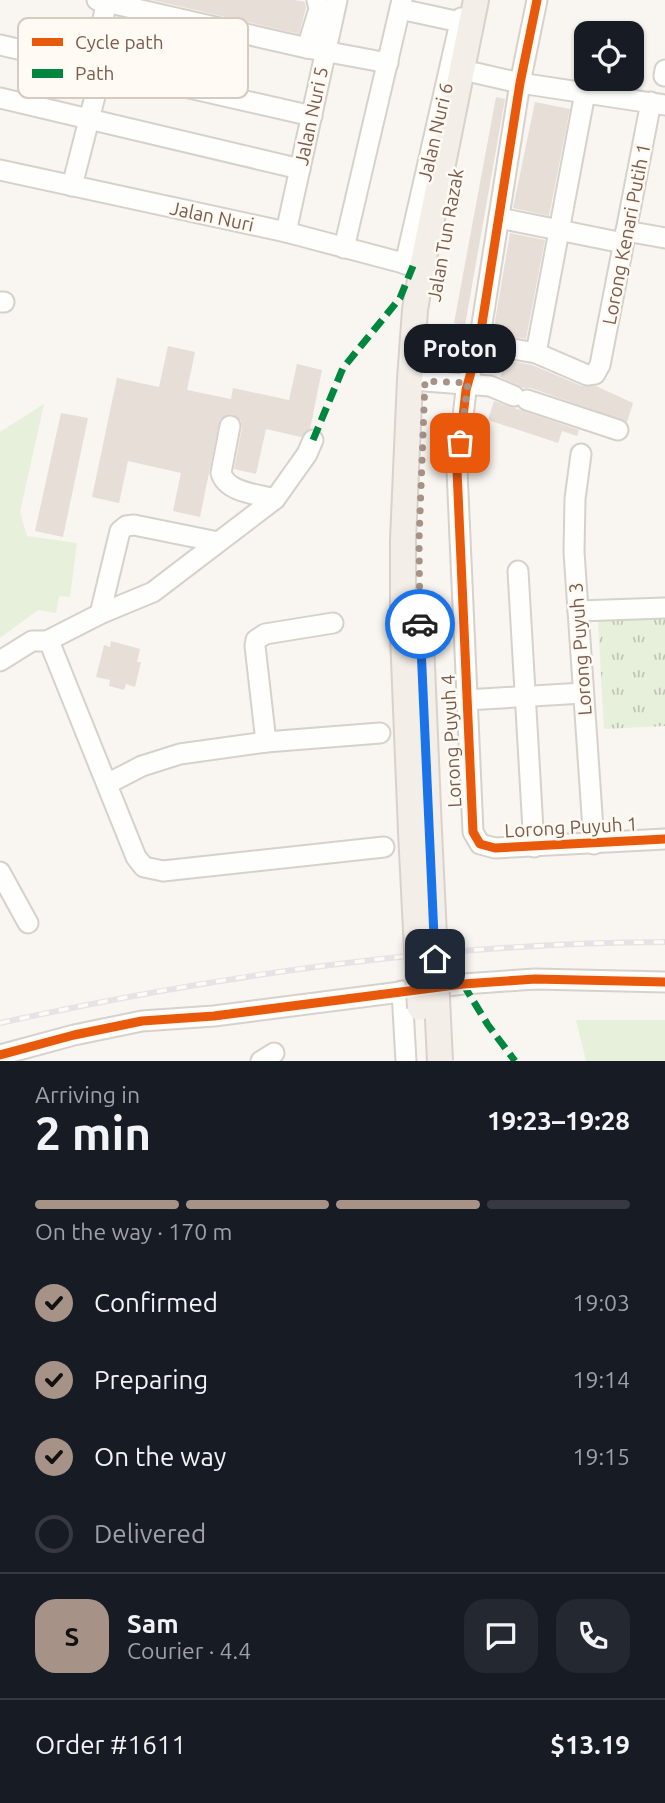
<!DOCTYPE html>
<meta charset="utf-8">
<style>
:root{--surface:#171b24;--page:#242831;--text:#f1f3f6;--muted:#9ea1a6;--line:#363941;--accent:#a69286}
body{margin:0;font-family:Ubuntu,sans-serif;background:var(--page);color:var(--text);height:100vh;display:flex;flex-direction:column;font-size:26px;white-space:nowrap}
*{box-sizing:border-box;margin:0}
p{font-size:23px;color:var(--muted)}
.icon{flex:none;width:38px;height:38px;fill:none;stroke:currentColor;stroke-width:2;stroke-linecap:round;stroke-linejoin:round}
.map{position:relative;height:1061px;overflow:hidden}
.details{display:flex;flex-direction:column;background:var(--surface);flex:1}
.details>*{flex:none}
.fabs{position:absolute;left:574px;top:21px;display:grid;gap:14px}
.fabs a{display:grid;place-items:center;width:70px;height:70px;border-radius:14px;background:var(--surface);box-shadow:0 2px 5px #0004;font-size:35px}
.pin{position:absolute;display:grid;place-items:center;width:60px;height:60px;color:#fff;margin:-30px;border-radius:14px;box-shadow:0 4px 10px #0006}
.courier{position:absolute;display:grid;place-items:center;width:70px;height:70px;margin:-35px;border:5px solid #1a73e8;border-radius:50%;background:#fff;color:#222;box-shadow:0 2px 9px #0007}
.bubble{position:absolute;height:49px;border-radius:21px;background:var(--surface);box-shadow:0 2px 5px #0004;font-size:23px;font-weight:700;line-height:49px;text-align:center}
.head em{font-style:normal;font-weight:700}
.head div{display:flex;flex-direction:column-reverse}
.head{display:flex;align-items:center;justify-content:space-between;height:119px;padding:0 35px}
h1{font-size:46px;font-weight:700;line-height:52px}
.bar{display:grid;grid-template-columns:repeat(4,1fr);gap:10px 7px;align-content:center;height:84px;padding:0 35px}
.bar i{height:9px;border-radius:5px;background:var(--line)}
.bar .current{background:var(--accent)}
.bar p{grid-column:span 4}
.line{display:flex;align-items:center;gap:18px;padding:0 35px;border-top:2px solid var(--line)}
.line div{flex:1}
.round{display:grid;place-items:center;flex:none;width:74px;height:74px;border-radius:21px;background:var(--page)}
ol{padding:0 35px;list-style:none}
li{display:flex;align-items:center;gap:21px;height:77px}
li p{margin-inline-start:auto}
li .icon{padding:7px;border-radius:50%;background:var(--accent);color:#111;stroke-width:4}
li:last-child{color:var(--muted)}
li i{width:38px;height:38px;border:4px solid var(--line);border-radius:50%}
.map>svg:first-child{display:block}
.park{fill:url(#park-tufts)}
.pitch{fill:#e7f0db}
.building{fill:#e6ded7}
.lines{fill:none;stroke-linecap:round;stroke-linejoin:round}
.minor-casing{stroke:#d7d1cb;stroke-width:23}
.major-casing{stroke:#dad1cc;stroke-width:28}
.minor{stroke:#fefefd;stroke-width:19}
.major{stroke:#f3eee8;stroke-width:24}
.rail-casing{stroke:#e6e3e7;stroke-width:6}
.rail{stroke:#fffaf3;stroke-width:3.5;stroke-dasharray:10;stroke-linecap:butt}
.major-bridge-casing{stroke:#dad1cc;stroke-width:28;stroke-linecap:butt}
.major-bridge{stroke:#f3eee8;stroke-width:24}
.quiet{stroke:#00873e;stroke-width:7;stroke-dasharray:14 7;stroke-linecap:butt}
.cycleway-casing{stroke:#fffaf3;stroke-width:13}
.cycleway{stroke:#e8590c;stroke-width:9}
.done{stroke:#a69286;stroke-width:7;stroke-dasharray:0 12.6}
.route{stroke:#1a73e8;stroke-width:9}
.labels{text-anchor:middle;stroke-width:5;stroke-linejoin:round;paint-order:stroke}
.street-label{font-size:19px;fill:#7a5c4d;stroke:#fffaf3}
.key{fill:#fffaf3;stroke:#d7cbc1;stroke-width:2}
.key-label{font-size:19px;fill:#7a5c4d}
</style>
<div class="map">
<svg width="665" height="1061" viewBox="0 0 665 1061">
<defs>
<pattern id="park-tufts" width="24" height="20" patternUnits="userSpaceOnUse" patternTransform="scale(1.75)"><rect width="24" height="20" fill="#e7f0db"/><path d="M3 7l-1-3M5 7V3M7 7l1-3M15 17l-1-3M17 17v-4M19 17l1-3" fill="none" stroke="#c0c6b4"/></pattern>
</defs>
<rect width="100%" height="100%" fill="#f9f5f0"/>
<polygon class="park" points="665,617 665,726 604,729 598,621"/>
<g class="pitch">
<polygon points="44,404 20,512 27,536 77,543 70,597 59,596 56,613 38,610 0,638 0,432"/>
<polygon points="576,1020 665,1020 665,1061 586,1061"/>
</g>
<g class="building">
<polygon points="152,0 294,0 305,2 306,8 299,34"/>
<polygon points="496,97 505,99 465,325 454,323"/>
<polygon points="535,102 570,109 549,216 513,208"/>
<polygon points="510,233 545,240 526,339 493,333"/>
<polygon points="168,346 195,352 187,390 231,399 233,388 289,400 297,364 322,370 310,429 301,437 266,429 256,474 234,469 242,428 241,421 232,414 220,419 200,517 173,511 181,473 128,461 119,503 92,497 117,378 159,387"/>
<polygon points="506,360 532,365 582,386 596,386 633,403 627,422 531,388 524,388 500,377"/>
<polygon points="494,401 579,430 577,436 562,431 558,443 488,420"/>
<polygon points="61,413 88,418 63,537 35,531"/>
<polygon points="111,641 140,649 137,662 141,662 135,687 126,684 124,690 109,686 110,680 96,677 104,645 110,647"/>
</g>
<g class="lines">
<defs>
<g id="minor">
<polyline points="97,0 307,48"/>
<polyline points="317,0 319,9 307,48 388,63"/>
<polyline points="537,0 520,83 479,343 466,390 457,470 473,832 480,844 495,848 665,839"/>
<polyline points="400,9 460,22"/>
<polyline points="0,45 312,116"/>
<polyline points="93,67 107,0"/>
<polyline points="476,73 520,83 665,105"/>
<polyline points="664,76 665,70"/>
<polyline points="0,98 300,169"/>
<polyline points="0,170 286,232 422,268"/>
<polyline points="72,186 102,69"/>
<polyline points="499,218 623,243"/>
<polyline points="626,231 665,238"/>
<polyline points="286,232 337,0"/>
<polyline points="344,248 402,0"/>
<polyline points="405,264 461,18"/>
<polyline points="0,302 4,302"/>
<polyline points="479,343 536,353 587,375 595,374 600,365 651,102"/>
<polyline points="536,353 585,93"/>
<polyline points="425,381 490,386 514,396"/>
<polyline points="527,400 618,430"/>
<path d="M 230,426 L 221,473 C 227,493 258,494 275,499"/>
<polyline points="581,454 575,499 574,552 594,844"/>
<polyline points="518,571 534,847"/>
<polyline points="578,611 665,608"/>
<polyline points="100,614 120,531 126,526 134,525 218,542"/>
<polyline points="47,641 100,614 153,592 275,499 307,454 313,440"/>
<polyline points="0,661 32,641 47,641 51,646 136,857 144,867 163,871 384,847"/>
<polyline points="466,700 583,693"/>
<polyline points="266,742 255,646 256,640 265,634 333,623"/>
<polyline points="107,784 142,766 180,754 266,742 380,733"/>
<polyline points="0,872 28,923"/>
<polyline points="402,991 406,1061"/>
<polyline points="0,1055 74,1035 142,1021 214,1016 463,984 535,979 665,982"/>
<polyline points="261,1061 274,1053"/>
</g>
<g id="major">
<polyline points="420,619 429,831"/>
<polyline points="411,832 403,635 403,540 410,379 415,310 422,268 476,0"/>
</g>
</defs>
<use href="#minor" class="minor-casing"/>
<use href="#major" class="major-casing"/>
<use href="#minor" class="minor"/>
<use href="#major" class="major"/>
<defs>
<path id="rail" d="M 0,1023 C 219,975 441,943 665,942"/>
</defs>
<use href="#rail" class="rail-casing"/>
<use href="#rail" class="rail"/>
<defs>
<g id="major-bridge">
<polyline points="429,831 440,1061"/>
<polyline points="411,832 420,1008"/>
</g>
</defs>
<use href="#major-bridge" class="major-bridge-casing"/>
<use href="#major-bridge" class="major-bridge"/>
<g class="quiet">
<polyline points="313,440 343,368 400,298 413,266"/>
<polyline points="463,984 488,1025 515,1061"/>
</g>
<defs>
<g id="cycleway">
<polyline points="537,0 520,83 479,343 466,390 457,470 473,832 480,844 495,848 665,839"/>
<polyline points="0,1055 74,1035 142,1021 214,1016 463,984 535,979 665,982"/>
</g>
</defs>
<use href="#cycleway" class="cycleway-casing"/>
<use href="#cycleway" class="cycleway"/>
</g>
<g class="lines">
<polyline class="done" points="420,624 419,541 425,381 468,383 460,443"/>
<polyline class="route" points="420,624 435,959"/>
</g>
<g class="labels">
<g class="street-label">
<text transform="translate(311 116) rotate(-78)" y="7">Jalan Nuri 5</text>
<text transform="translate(435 132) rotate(-77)" y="7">Jalan Nuri 6</text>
<text transform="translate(212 216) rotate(12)" y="7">Jalan Nuri</text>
<text transform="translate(626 234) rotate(-79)" y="7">Lorong Kenari Putih 1</text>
<text transform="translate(445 235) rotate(-80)" y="7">Jalan Tun Razak</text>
<text transform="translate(580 649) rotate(-94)" y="7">Lorong Puyuh 3</text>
<text transform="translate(451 741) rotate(-93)" y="7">Lorong Puyuh 4</text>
<text transform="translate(571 827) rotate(-3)" y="7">Lorong Puyuh 1</text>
</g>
</g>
<rect x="18" y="18" width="230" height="80" rx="10" class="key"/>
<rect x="32" y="38" width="31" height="8" fill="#e8590c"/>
<rect x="32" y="69" width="31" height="9" fill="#00873e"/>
<g class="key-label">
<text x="75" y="49">Cycle path</text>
<text x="75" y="80">Path</text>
</g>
</svg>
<div class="fabs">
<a><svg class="icon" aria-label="locate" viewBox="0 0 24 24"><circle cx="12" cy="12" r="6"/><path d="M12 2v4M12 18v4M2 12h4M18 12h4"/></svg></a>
</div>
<div class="pin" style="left:460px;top:443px;background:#ea580c"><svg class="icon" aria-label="bag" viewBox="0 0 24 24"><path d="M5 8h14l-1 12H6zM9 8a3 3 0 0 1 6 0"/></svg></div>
<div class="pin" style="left:435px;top:959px;background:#1f2937"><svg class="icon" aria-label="home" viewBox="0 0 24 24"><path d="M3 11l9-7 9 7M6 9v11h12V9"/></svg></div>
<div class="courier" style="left:420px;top:624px"><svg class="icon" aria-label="car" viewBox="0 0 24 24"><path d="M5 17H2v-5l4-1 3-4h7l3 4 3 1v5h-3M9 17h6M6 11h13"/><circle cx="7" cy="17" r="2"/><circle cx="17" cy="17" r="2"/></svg></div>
<div class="bubble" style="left:404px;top:324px;width:112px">Proton</div>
</div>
<section class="details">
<div class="head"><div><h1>2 min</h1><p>Arriving in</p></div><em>19:23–19:28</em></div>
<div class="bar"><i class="current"></i><i class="current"></i><i class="current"></i><i></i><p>On the way · 170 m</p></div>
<ol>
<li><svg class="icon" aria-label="check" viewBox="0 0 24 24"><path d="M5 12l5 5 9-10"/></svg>Confirmed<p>19:03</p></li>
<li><svg class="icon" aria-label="check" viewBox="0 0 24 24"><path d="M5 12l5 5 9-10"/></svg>Preparing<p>19:14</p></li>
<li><svg class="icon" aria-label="check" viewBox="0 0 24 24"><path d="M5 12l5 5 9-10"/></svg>On the way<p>19:15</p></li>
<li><i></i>Delivered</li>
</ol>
<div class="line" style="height:126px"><b class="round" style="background:var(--accent);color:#111">S</b><div><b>Sam</b><p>Courier · 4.4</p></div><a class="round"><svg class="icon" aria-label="chat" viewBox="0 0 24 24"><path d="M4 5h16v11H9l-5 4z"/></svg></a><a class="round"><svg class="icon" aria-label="phone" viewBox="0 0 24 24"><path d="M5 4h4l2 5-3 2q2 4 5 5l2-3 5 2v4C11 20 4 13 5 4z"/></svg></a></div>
<div class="line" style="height:91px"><div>Order #1611</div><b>$13.19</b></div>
</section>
